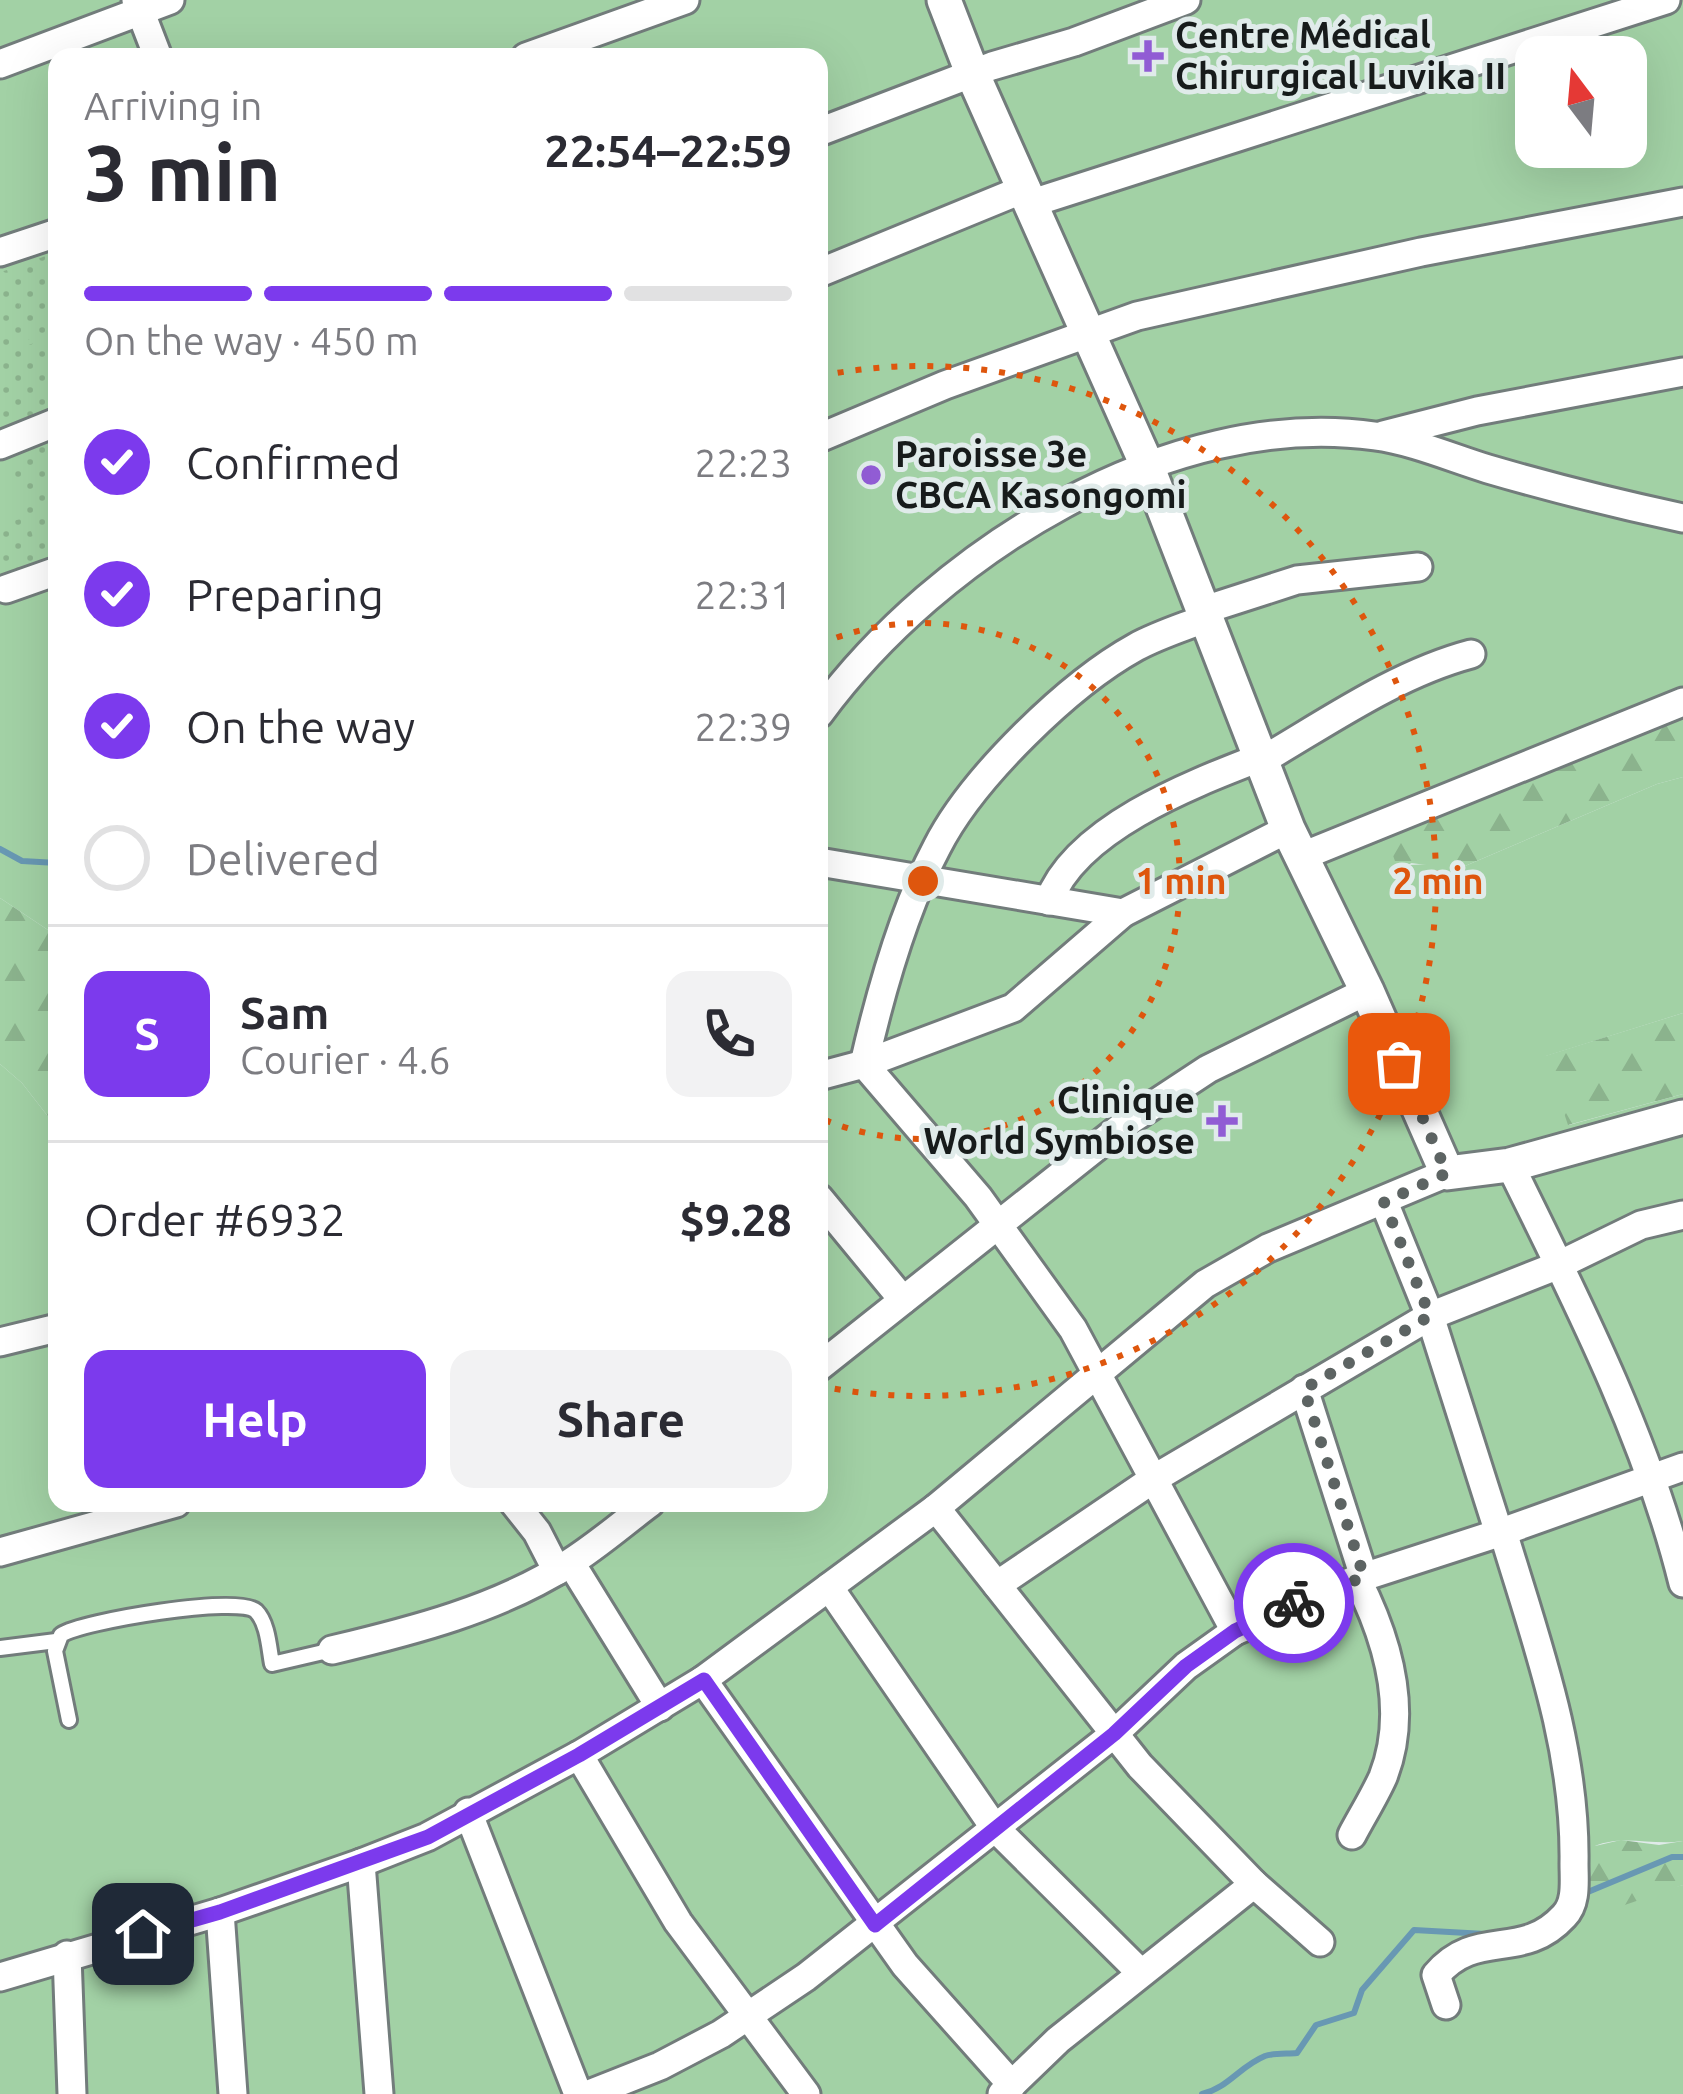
<!DOCTYPE html>
<meta charset="utf-8">
<style>
:root{--surface:#fff;--page:#f2f2f3;--text:#2b2b33;--muted:#7c7c81;--line:#e1e1e2;--accent:#7c3aed}
body{margin:0;font-family:Ubuntu,sans-serif;background:var(--page);color:var(--text);height:100vh;display:flex;flex-direction:column;font-size:45px;white-space:nowrap}
*{box-sizing:border-box;margin:0}
p{font-size:39px;color:var(--muted)}
.icon{flex:none;width:66px;height:66px;fill:none;stroke:currentColor;stroke-width:2;stroke-linecap:round;stroke-linejoin:round}
.map{position:relative;flex:1;overflow:hidden}
.details{position:absolute;left:48px;top:48px;width:780px;height:1464px;display:flex;flex-direction:column;background:var(--surface);border-radius:24px;box-shadow:0 12px 48px #0002}
.details>*{flex:none}
.needle{width:78px;rotate:344deg}
.tools{position:absolute;left:1515px;top:36px;display:grid;gap:24px}
.tools a{display:grid;place-items:center;width:132px;height:132px;border-radius:24px;background:var(--surface);box-shadow:0 12px 48px #0002;font-size:60px}
.pin{position:absolute;display:grid;place-items:center;width:102px;height:102px;color:#fff;margin:-51px;border-radius:24px;box-shadow:0 6px 18px #0006}
.courier{position:absolute;display:grid;place-items:center;width:120px;height:120px;margin:-60px;border:9px solid #7c3aed;border-radius:50%;background:#fff;color:#222;box-shadow:0 3px 15px #0007}
.overview em{font-style:normal;font-weight:600}
.overview div{display:flex;flex-direction:column-reverse}
.overview{display:flex;align-items:center;justify-content:space-between;height:204px;padding:0 36px}
h1{font-size:78px;font-weight:600;line-height:90px}
.bar{display:grid;grid-template-columns:repeat(4,1fr);gap:18px 12px;align-content:center;height:144px;padding:0 36px}
.bar i{height:15px;border-radius:9px;background:var(--line)}
.bar .selected{background:var(--accent)}
.bar p{grid-column:span 4}
.line{display:flex;align-items:center;gap:30px;padding:0 36px;border-top:3px solid var(--line)}
.line div{flex:1}
.round{display:grid;place-items:center;flex:none;width:126px;height:126px;border-radius:24px;background:var(--page)}
ol{padding:0 36px;list-style:none}
li{display:flex;align-items:center;gap:36px;height:132px}
li p{margin-inline-start:auto}
li .icon{padding:12px;border-radius:50%;background:var(--accent);color:#fff;stroke-width:4}
li:last-child{color:var(--muted)}
li i{width:66px;height:66px;border:6px solid var(--line);border-radius:50%}
.action{display:flex;gap:24px;margin-top:auto;padding:24px 36px}
.action a{flex:1;height:138px;border-radius:24px;background:var(--accent);color:#fff;font-size:48px;font-weight:600;line-height:138px;text-align:center}
.action a+a{background:var(--page);color:var(--text)}
.map>svg:first-child{display:block}
.green{fill:#a2d1a5;fill-rule:evenodd}
.forest{fill:url(#forest-firs)}
.garden{fill:url(#garden-dots)}
.lines{fill:none;stroke-linecap:round;stroke-linejoin:round}
.stream{stroke:#6898b3;stroke-width:6}
.service-casing{stroke:#727c7b;stroke-width:20}
.minor-casing{stroke:#727c7b;stroke-width:33}
.tertiary-casing{stroke:#727c7b;stroke-width:39}
.service{stroke:#fff;stroke-width:14}
.minor{stroke:#fff;stroke-width:27}
.tertiary{stroke:#fff;stroke-width:33}
.done{stroke:#5d6463;stroke-width:12;stroke-dasharray:0 21.6}
.route{stroke:#7c3aed;stroke-width:15}
.ring{fill:none;stroke:#de560d;stroke-width:6;stroke-dasharray:6 12}
.poi-dot{fill:#915cd4;stroke:#e0ebea;stroke-width:4.5}
.labels{text-anchor:middle;stroke-width:10;stroke-linejoin:round;paint-order:stroke}
.poi-label{font-size:36px;font-weight:bold;fill:#171b1b;stroke:#e0ebea;text-anchor:start}
.centre{fill:#de560d;stroke:#e0ebea;stroke-width:6}
.ring-label{font-size:36px;text-anchor:middle;font-weight:bold;fill:#de560d;stroke:#e0ebea;stroke-width:10;stroke-linejoin:round;paint-order:stroke}
</style>
<div class="map">
<svg width="1683" height="2094" viewBox="0 0 1683 2094">
<defs>
<pattern id="forest-firs" width="22" height="20" patternUnits="userSpaceOnUse" patternTransform="scale(3)"><rect width="22" height="20" fill="#a2d1a5"/><path d="M5 1l3.5 6h-7zM16 11l3.5 6h-7z" fill="#8bb38d"/></pattern>
<pattern id="garden-dots" width="8" height="8" patternUnits="userSpaceOnUse" patternTransform="scale(3)"><rect width="8" height="8" fill="#a2d1a5"/><path d="M2 2h.1M6 6h.1" fill="none" stroke="#8bb38d" stroke-width="1.8" stroke-linecap="round"/></pattern>
</defs>
<rect width="100%" height="100%" fill="#e0ebea"/>
<path class="green" d="M 0,0 L 1683,0 L 1683,710 L 1408,865 L 1433,864 L 1458,869 L 1657,784 L 1683,777 L 1683,1013 L 1546,1056 L 1569,1125 L 1683,1094 L 1683,1841 C 1653,1846 1623,1834 1595,1846 L 1671,1888 L 1683,1885 L 1683,2094 L 0,2094 L 0,1064 L 22,1083 L 57,1128 L 57,1503 L 819,1503 L 819,57 L 57,57 L 57,936 L 0,898 ZM 1536,57 L 1626,57 L 1626,147 L 1536,147 Z"/>
<g class="forest">
<polygon points="1683,710 1683,777 1657,784 1458,869 1395,861 1384,831"/>
<polygon points="0,898 57,936 57,1128 22,1083 0,1064"/>
<polygon points="1683,1013 1683,1094 1568,1125 1545,1056"/>
<path d="M 1621,1840 L 1659,1845 L 1683,1841 L 1683,1885 L 1616,1908 L 1590,1905 C 1582,1887 1585,1863 1595,1846 Z"/>
</g>
<g class="garden">
<polygon points="57,252 57,329 0,350 0,272 7,270 21,310 9,269"/>
<polygon points="57,335 57,407 0,427 0,355"/>
<polygon points="57,432 57,499 32,508 57,501 57,562 44,566 6,449"/>
<polygon points="27,517 43,571 0,584 0,525"/>
</g>
<g class="lines">
<g class="stream">
<polyline points="0,849 22,861 57,863"/>
<polyline points="1583,1894 1672,1857 1683,1857"/>
<path d="M 1202,2094 C 1228,2088 1240,2066 1265,2056 C 1274,2053 1287,2054 1297,2053 L 1316,2025 L 1354,2013 L 1362,1990 L 1414,1930 L 1485,1934"/>
</g>
<defs>
<g id="service">
<polyline points="0,1648 56,1641"/>
<path d="M 69,1720 L 55,1651 L 61,1635 C 82,1621 239,1595 256,1611 C 268,1623 269,1648 272,1664 L 332,1650"/>
</g>
<g id="minor">
<polyline points="136,0 158,57"/>
<polyline points="526,57 685,0"/>
<polyline points="0,64 170,0"/>
<polyline points="819,132 992,66 1074,42 1186,0"/>
<polyline points="1032,203 1666,0"/>
<polyline points="0,252 57,233"/>
<polyline points="819,273 1026,188"/>
<polyline points="1383,435 1477,411 1683,372"/>
<polyline points="819,438 945,385 1137,316 1421,252 1683,202"/>
<polyline points="0,445 57,422"/>
<polyline points="6,589 57,571"/>
<polyline points="1201,611 1297,580 1418,567"/>
<path d="M 1204,619 C 1181,628 1158,635 1136,647 C 1069,684 972,778 937,847 C 903,911 880,994 864,1064 L 978,1197 L 1073,1329 L 1235,1631"/>
<path d="M 819,714 C 937,553 1169,407 1375,436 C 1413,441 1452,458 1488,469 C 1553,488 1617,504 1683,518"/>
<path d="M 1261,761 C 1328,722 1396,674 1471,654"/>
<polyline points="1300,857 1683,702"/>
<polyline points="819,862 1123,913"/>
<path d="M 1049,901 C 1076,828 1192,784 1259,758"/>
<polyline points="819,1076 864,1064 1013,1008 1123,913 1288,829"/>
<path d="M 1510,1165 C 1576,1299 1647,1438 1683,1583"/>
<polyline points="819,1198 903,1300"/>
<polyline points="1384,1202 1430,1316 1499,1533"/>
<polyline points="0,1342 57,1328"/>
<polyline points="819,1367 1129,1121 1208,1069 1367,991"/>
<polyline points="1304,1389 1364,1577"/>
<polyline points="514,1503 537,1532 557,1571"/>
<polyline points="936,1508 1140,1766 1254,1884 1320,1942"/>
<polyline points="0,1552 176,1503"/>
<polyline points="571,1563 660,1707"/>
<polyline points="997,1585 1155,1478 1430,1316 1559,1265 1641,1225 1683,1215"/>
<polyline points="829,1587 994,1827 1140,1972"/>
<path d="M 332,1650 C 412,1631 498,1609 568,1564 C 597,1546 623,1523 650,1503"/>
<polyline points="703,1680 905,1965 1012,2085"/>
<polyline points="579,1755 678,1922 806,2094"/>
<polyline points="468,1812 578,2094"/>
<path d="M 1352,1835 C 1362,1816 1374,1797 1383,1777 C 1409,1711 1387,1638 1357,1579"/>
<polyline points="361,1863 379,2094"/>
<polyline points="220,1912 233,2094"/>
<polyline points="67,1955 72,2094"/>
<polyline points="0,1977 220,1912 361,1863 427,1837 579,1755 703,1680 936,1508 1205,1284 1268,1248 1447,1173"/>
<path d="M 1446,2005 L 1436,1975 C 1476,1927 1522,1962 1564,1916 C 1577,1903 1574,1881 1574,1864 C 1576,1748 1536,1641 1503,1532"/>
<polyline points="589,2094 660,2066 721,2034 806,1977 1114,1734 1186,1666 1235,1631 1357,1579 1499,1533 1683,1467"/>
<polyline points="1002,2094 1058,2040 1254,1884"/>
</g>
<polyline id="tertiary" points="944,0 973,75 1146,463 1288,829 1367,991 1447,1173 1510,1165 1683,1117"/>
</defs>
<use href="#service" class="service-casing"/>
<use href="#minor" class="minor-casing"/>
<use href="#tertiary" class="tertiary-casing"/>
<use href="#service" class="service"/>
<use href="#minor" class="minor"/>
<use href="#tertiary" class="tertiary"/>
</g>
<g class="lines">
<polyline class="done" points="1294,1603 1364,1577 1304,1389 1430,1316 1384,1202 1447,1173 1399,1064"/>
<polyline class="route" points="143,1934 220,1912 428,1837 579,1755 704,1680 875,1925 1114,1734 1186,1666 1235,1631 1294,1603"/>
</g>
<g class="ring">
<path d="M820 644A258 258 0 1 1 820 1118"/>
<path d="M820 376A515 515 0 1 1 820 1386"/>
</g>
<g class="poi-dot">
<path d="M1142 38h12v12h12v12h-12v12h-12v-12h-12v-12h12z"/>
<circle cx="871" cy="475" r="12"/>
<path d="M1216 1103h12v12h12v12h-12v12h-12v-12h-12v-12h12z"/>
</g>
<g class="labels">
<g class="poi-label">
<text x="1175" y="48">Centre Médical<tspan x="1175" dy="41">Chirurgical Luvika II</tspan></text>
<text x="895" y="467">Paroisse 3e<tspan x="895" dy="41">CBCA Kasongomi</tspan></text>
<text x="1195" y="1113" text-anchor="end">Clinique<tspan x="1195" dy="41">World Symbiose</tspan></text>
</g>
</g>
<circle cx="923" cy="881" r="18" class="centre"/>
<g class="ring-label">
<text x="1181" y="894">1 min</text>
<text x="1438" y="894">2 min</text>
</g>
</svg>
<div class="tools">
<a><svg class="needle" viewBox="-14 -14 28 28"><path d="M0-13l5 13h-10z" fill="#e53935"/><path d="M0 13l5-13h-10z" fill="#7c7c81"/></svg></a>
</div>
<div class="pin" style="left:1399px;top:1064px;background:#ea580c"><svg class="icon" aria-label="bag" viewBox="0 0 24 24"><path d="M5 8h14l-1 12H6zM9 8a3 3 0 0 1 6 0"/></svg></div>
<div class="pin" style="left:143px;top:1934px;background:#1f2937"><svg class="icon" aria-label="home" viewBox="0 0 24 24"><path d="M3 11l9-7 9 7M6 9v11h12V9"/></svg></div>
<div class="courier" style="left:1294px;top:1603px"><svg class="icon" aria-label="bike" viewBox="0 0 24 24"><circle cx="6" cy="16" r="4"/><circle cx="18" cy="16" r="4"/><path d="M6 16l4-8h5l3 8M10 8l3 8H6M13 5h3"/></svg></div>
<section class="details">
<div class="overview"><div><h1>3 min</h1><p>Arriving in</p></div><em>22:54–22:59</em></div>
<div class="bar"><i class="selected"></i><i class="selected"></i><i class="selected"></i><i></i><p>On the way · 450 m</p></div>
<ol>
<li><svg class="icon" aria-label="check" viewBox="0 0 24 24"><path d="M5 12l5 5 9-10"/></svg>Confirmed<p>22:23</p></li>
<li><svg class="icon" aria-label="check" viewBox="0 0 24 24"><path d="M5 12l5 5 9-10"/></svg>Preparing<p>22:31</p></li>
<li><svg class="icon" aria-label="check" viewBox="0 0 24 24"><path d="M5 12l5 5 9-10"/></svg>On the way<p>22:39</p></li>
<li><i></i>Delivered</li>
</ol>
<div class="line" style="height:216px"><b class="round" style="background:var(--accent);color:#fff">S</b><div><b>Sam</b><p>Courier · 4.6</p></div><a class="round"><svg class="icon" aria-label="phone" viewBox="0 0 24 24"><path d="M5 4h4l2 5-3 2q2 4 5 5l2-3 5 2v4C11 20 4 13 5 4z"/></svg></a></div>
<div class="line" style="height:156px"><div>Order #6932</div><b>$9.28</b></div>
<div class="action"><a>Help</a><a>Share</a></div>
</section>
</div>
